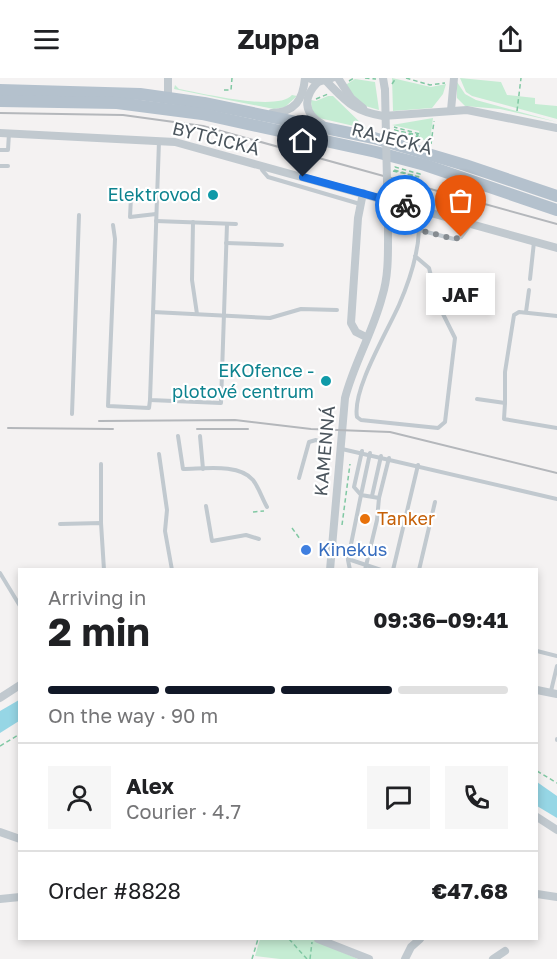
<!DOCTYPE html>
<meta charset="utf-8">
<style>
:root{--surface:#fff;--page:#f6f6f6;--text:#202124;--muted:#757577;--line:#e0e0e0;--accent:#111827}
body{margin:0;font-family:"Golos Text",sans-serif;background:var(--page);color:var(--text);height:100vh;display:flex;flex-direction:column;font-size:22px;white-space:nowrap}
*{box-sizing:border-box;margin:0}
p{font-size:20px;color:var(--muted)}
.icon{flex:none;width:33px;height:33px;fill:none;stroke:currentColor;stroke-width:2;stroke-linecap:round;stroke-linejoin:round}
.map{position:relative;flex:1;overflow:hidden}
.panel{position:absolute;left:18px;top:490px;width:520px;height:372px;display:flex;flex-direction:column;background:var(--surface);border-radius:0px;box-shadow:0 3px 9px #0003}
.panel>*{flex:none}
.pin{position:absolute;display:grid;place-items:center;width:51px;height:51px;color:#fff;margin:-62px -26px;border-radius:50% 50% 50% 0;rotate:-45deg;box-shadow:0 0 6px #0007}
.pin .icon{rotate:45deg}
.courier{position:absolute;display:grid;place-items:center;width:60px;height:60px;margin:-30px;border:4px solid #1a73e8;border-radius:50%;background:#fff;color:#222;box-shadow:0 2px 8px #0007}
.bubble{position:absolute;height:42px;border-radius:0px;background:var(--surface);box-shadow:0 3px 9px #0003;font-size:20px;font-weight:700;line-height:42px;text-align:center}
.summary em{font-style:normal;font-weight:700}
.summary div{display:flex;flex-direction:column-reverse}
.summary{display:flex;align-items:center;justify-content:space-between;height:102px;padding:0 30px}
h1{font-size:39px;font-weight:700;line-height:45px}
.bar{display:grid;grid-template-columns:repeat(4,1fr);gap:9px 6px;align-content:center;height:72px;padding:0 30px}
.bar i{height:8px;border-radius:4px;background:var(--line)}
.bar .active{background:var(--accent)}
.bar p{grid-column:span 4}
.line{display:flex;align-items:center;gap:15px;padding:0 30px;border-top:2px solid var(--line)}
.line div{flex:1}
.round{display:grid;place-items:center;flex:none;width:63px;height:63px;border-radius:0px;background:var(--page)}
header{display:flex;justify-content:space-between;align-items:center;height:78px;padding:0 30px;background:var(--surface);font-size:27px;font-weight:700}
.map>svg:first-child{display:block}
.green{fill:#c5ecd3}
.water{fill:#96d6e5}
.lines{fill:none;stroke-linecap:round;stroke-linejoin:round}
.path{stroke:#80c8a3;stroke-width:1.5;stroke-dasharray:4.5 3;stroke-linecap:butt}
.lane{stroke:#c1c9cf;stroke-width:4}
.street{stroke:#c1c9cf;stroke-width:8}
.primary{stroke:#b4c1cd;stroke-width:12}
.rail{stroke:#b4b7bb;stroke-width:2}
.path-bridge{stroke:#80c8a3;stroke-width:1.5;stroke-dasharray:4.5 3;stroke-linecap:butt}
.street-bridge{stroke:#c1c9cf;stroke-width:8}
.done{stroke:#868c91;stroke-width:6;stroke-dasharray:0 10.8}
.route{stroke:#1a73e8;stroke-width:8}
.culture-dot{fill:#0f9aa8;stroke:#fff;stroke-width:2}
.food-dot{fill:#e8710a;stroke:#fff;stroke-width:2}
.shop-dot{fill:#3f7fe0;stroke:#fff;stroke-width:2}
.labels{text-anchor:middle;stroke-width:4.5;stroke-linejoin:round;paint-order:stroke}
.street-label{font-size:18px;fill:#4b555d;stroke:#fff}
.culture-label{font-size:18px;fill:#0d838f;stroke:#fff;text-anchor:end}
.food-label{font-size:18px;fill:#c56008;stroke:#fff;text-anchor:start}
.shop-label{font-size:18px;fill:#366cbe;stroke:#fff;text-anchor:start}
</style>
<header><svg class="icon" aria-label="menu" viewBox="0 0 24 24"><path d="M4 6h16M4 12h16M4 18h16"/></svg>Zuppa<svg class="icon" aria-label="share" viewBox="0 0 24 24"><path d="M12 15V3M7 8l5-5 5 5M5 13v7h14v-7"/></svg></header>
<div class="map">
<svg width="557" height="881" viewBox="0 0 557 881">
<rect width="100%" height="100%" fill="#f4f2f2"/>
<g class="green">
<polygon points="392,0 431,9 446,6 443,16 432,30 393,33"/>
<polygon points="460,0 501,4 507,17 535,20 535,26 557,28 557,41 472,18 466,14"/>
<polygon points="355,1 375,4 379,32 362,27 344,8"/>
<polygon points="457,4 465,16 476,22 557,44 500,31 465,28 457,20"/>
<path d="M 175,7 L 179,11 C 202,15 277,34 292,17 L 297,18 L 285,29 L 274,31 L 174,11 Z"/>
<polygon points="328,18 333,18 367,51 319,40 312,35 311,22 316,23"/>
<polygon points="433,40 430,63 420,61 419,53 392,47"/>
<polygon points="260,861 312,861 358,881 280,881 255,878"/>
</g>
<g class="water">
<polygon points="19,622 19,643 0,655 0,633"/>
<polygon points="537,704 557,718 557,740 537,728"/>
</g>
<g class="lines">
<g class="path">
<polyline points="365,0 376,1"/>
<polyline points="406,0 430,7 445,5"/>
<polyline points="349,3 354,0"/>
<polyline points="392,6 396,0"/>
<polyline points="224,12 231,12 232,0"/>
<polyline points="316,21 328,16"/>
<polyline points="517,33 521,0"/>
<polyline points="394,52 418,57 416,63"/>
<polyline points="431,66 434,43"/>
<polyline points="253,434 264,433"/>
<polyline points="342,447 350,386"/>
<polyline points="292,450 300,461"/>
<polyline points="537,661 537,672"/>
<polyline points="0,668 20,656"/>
<polyline points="537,693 557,705"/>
<polyline points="289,861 307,881"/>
<polyline points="252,881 258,861"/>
<polyline points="310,881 312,864"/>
</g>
<g class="lane">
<polyline points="159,63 150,322 221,325 227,146"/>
<polyline points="0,72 8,72 9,55"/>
<polyline points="0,88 8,88"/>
<polyline points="263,89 262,92 268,99 360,126"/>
<polyline points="131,119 130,139 156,136"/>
<polyline points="420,132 419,152 454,161 461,159 470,147"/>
<polyline points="156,143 236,146"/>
<polyline points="193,144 192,202 197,236"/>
<polyline points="113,147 115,161 108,328 149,330 150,322"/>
<polyline points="226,165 282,167"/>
<path d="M 415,178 L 429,190 L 438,226 L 455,260 L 445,344 L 438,350 L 361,342 L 357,339 C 352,312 387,254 399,227 C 409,204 418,177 419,152"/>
<polyline points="530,201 534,164"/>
<polyline points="153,234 270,240 301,231 337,232"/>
<polyline points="526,234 529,212"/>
<polyline points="477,321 505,325 504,341 557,350"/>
<polyline points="505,325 505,294 514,237 519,234 557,238"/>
<polyline points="72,336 79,137"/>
<path d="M 178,358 L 183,391 C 203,391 239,385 253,402 C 259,410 262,420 267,429"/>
<polyline points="200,358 203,391"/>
<polyline points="342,371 557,421"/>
<polyline points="362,373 354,409 361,417 348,481 381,492"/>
<polyline points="370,375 361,417 379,420 389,380"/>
<polyline points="159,376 167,432 165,453 172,492"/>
<polyline points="299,400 309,364 316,362 330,368"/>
<polyline points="372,418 381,378"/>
<polyline points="206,428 212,463 246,457 259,461"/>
<polyline points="101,445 101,386"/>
<polyline points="60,446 101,445 104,492"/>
<polyline points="348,482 350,492"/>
<polyline points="365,492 377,442 379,420"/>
<polyline points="393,492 418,387"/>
<polyline points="419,492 435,424"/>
<polyline points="0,495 20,528"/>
<polyline points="537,573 557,578"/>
<polyline points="551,613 557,588"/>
<polyline points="557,662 557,661"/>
</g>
<g class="street">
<polyline points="309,0 318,4 332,0"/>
<polyline points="338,0 351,20 363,30"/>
<polyline points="383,0 385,12"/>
<path d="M 326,3 C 347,24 353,33 383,38 L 467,32 L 557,50"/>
<path d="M 318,4 C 303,19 303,35 322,46"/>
<polyline points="168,19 168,0"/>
<polyline points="451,32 454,0"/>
<path d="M 272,35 C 295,34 303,22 305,0"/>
<polyline points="0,55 175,64 557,170"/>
<polyline points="363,115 358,140 351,245 356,254 366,259"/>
<path d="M 330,492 L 345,320 C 354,285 373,254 382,219 C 389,197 388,173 388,149"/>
<polyline points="537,612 557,616"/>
<polyline points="0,620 20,607"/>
<polyline points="537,739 557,752"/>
<polyline points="0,754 20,761"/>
<polyline points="537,816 557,819"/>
<polyline points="0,821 20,819"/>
<polyline points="318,861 369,881"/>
<polyline points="405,881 411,869 420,861"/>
<polyline points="493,881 505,873"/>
</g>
<g class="primary">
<polyline points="0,12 140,16 204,25 374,60 465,87 557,118"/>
<polyline points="0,23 117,25 202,36 376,74 425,87 557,132"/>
</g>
<g class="rail">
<polyline points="0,35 123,37 203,48 557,146"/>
<polyline points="99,343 235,342 311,351 390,354 557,395"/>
<polyline points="8,350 113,351"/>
<polyline points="197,351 248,351"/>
</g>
<g class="path-bridge">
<polyline points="394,52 419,59 420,56 394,49"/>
<polyline points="393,93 420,99 420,96 395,89 394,92 419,99"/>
</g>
<polyline class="street-bridge" points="385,12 388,149"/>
</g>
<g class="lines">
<polyline class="done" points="405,127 420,131 419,152 454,161 461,159"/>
<polyline class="route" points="303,99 405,127"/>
</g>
<g class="culture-dot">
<circle cx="213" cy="117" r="6"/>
<circle cx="326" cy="303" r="6"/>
</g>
<circle class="food-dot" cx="365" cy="441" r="6"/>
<circle class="shop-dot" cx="306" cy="472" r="6"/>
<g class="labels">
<g class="street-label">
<text transform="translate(216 61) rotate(14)" y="6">BYTČICKÁ</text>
<text transform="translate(392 61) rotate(14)" y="6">RAJECKÁ</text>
<text transform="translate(325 373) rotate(-85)" y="6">KAMENNÁ</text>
</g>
<g class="culture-label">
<text x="201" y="123">Elektrovod</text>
<text x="314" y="299">EKOfence -<tspan x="314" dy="21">plotové centrum</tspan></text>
</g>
<g class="food-label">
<text x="377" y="447">Tanker</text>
</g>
<g class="shop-label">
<text x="318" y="478">Kinekus</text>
</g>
</g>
</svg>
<div class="pin" style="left:461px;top:159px;background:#ea580c"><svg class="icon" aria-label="bag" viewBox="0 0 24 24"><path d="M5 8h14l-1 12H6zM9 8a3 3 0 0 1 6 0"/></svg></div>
<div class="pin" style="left:303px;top:99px;background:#1f2937"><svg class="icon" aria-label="home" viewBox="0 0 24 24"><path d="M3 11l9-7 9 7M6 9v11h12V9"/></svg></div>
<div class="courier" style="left:405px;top:127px"><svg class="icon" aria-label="bike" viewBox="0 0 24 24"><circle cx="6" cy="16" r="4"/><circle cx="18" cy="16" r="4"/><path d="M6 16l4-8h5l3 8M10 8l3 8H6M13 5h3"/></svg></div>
<div class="bubble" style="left:426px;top:195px;width:69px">JAF</div>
<section class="panel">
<div class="summary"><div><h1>2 min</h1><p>Arriving in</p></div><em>09:36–09:41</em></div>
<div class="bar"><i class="active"></i><i class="active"></i><i class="active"></i><i></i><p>On the way · 90 m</p></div>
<div class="line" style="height:108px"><a class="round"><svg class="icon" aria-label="person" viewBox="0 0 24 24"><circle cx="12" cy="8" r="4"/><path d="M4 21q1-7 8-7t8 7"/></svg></a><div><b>Alex</b><p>Courier · 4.7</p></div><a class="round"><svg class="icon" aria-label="chat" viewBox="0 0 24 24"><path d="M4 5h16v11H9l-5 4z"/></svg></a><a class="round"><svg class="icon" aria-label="phone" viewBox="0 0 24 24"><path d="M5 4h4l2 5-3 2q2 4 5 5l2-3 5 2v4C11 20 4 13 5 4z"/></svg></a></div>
<div class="line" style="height:78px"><div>Order #8828</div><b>€47.68</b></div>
</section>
</div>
